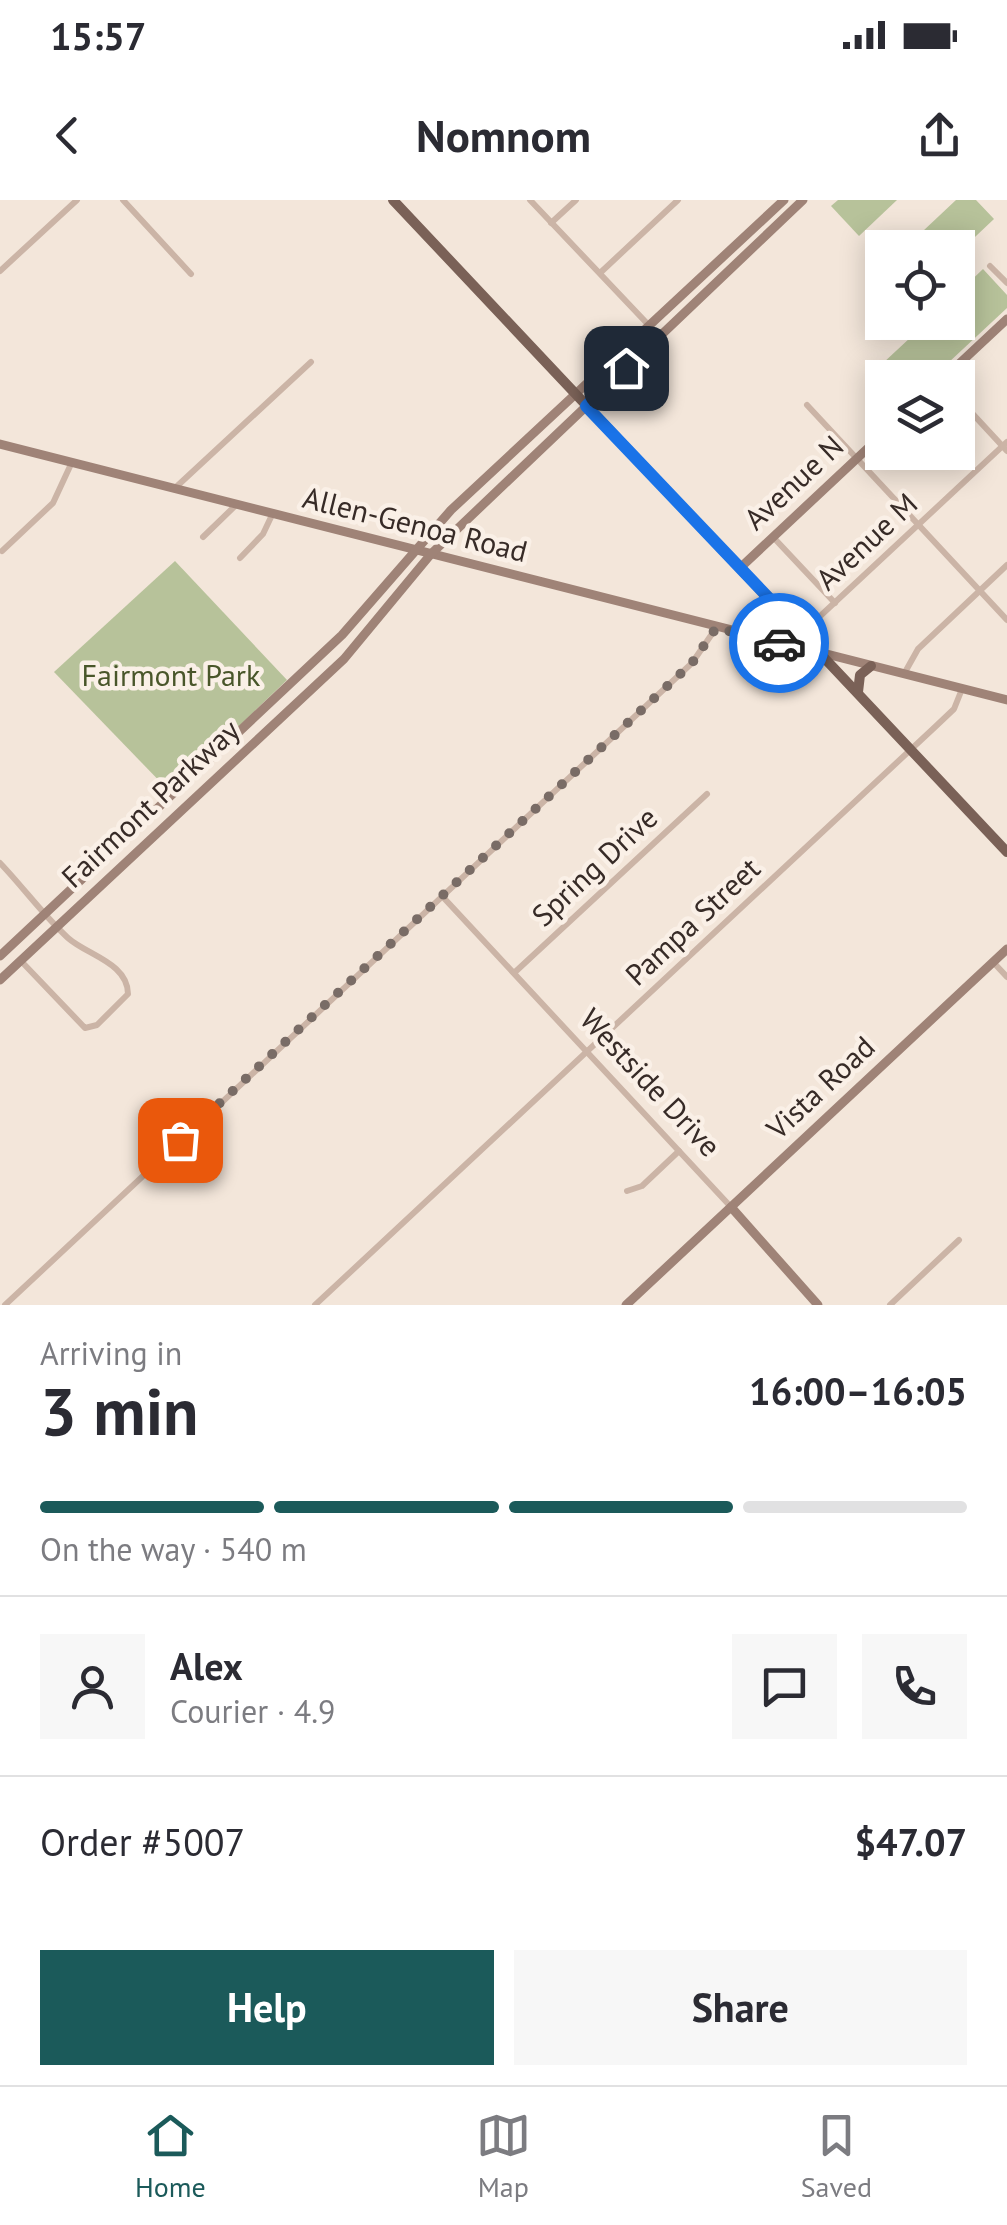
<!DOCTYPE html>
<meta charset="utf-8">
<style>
:root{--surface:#fff;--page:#f7f7f7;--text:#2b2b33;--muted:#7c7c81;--line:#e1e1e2;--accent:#1b5a5a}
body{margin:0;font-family:"PT Sans",sans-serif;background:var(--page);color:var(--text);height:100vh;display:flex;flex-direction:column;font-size:38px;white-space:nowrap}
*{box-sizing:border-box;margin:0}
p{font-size:32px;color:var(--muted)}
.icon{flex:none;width:55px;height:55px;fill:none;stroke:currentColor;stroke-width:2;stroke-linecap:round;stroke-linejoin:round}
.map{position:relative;height:1105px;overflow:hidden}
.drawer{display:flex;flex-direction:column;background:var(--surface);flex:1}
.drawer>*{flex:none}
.fabs{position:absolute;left:865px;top:30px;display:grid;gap:20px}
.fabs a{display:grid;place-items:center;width:110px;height:110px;border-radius:0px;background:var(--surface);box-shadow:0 5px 25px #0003;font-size:50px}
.pin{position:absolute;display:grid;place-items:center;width:85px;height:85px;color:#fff;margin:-42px;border-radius:20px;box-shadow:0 5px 15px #0006}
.courier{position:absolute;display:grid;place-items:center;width:100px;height:100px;margin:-50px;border:8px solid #1a73e8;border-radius:50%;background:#fff;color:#222;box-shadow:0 2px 12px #0007}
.headline em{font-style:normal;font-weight:600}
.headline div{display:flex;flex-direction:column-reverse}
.headline{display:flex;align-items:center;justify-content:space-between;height:170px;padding:0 40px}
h1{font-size:65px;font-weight:600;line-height:75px}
.bar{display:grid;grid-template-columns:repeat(4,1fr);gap:15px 10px;align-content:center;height:120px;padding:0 40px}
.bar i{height:12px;border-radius:8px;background:var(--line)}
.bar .on{background:var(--accent)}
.bar p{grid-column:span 4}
.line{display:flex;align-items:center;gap:25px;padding:0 40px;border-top:2px solid var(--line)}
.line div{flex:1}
.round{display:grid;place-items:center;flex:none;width:105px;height:105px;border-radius:0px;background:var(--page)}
.primary-button{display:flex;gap:20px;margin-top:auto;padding:20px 40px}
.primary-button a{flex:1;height:115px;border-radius:0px;background:var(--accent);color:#fff;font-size:40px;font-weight:600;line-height:115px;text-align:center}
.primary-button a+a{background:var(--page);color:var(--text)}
.status{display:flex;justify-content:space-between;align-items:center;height:70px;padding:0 50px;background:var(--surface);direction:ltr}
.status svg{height:28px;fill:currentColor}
header{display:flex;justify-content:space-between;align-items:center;height:130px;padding:0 40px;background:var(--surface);font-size:45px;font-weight:600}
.tab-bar{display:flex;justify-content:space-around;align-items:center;height:140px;border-top:2px solid var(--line);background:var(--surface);font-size:28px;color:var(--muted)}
.tab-bar a{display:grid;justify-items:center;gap:5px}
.tab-bar .on{color:var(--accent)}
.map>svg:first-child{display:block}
.green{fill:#b7c29a}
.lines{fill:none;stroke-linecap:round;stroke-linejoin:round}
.street{stroke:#cbb4a6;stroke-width:6}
.secondary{stroke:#9f8377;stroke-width:9}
.primary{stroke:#7a6157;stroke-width:10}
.done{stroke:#796c66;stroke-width:10;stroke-dasharray:0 18}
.route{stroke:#1a73e8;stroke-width:12}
.labels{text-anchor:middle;stroke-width:9;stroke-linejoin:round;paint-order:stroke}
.street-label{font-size:30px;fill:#372b27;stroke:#faf0e7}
.park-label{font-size:30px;fill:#49562a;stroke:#faf0e7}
</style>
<div class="status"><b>15:57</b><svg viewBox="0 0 49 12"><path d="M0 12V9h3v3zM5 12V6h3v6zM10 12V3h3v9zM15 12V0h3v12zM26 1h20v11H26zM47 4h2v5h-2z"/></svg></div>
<header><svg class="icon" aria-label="back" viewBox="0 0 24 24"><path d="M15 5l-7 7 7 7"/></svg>Nomnom<svg class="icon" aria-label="share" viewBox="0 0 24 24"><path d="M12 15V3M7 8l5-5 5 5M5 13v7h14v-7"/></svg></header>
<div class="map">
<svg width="1007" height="1105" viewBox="0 0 1007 1105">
<rect width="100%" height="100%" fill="#f3e6da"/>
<g class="green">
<polygon points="838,0 897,0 859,36 831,6"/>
<polygon points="956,0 976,0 994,19 958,53 958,48 906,47"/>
<polygon points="983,69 1007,95 1007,108 933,177 895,177 882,164 926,123 958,122 958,93"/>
<polygon points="175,361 287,480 170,592 54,472"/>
</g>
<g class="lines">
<g class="street">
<polyline points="123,0 191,74"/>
<polyline points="530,0 659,136"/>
<polyline points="551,23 576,0"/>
<polyline points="990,66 1007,83"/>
<polyline points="0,71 77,0"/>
<polyline points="600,73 678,0"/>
<polyline points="958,198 1007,251"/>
<polyline points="807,205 1007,420"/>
<polyline points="175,288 311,162"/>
<polyline points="203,337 236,305"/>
<polyline points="773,337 835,403"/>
<polyline points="2,351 53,303 72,262"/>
<polyline points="240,358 263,334 272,315"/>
<polyline points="802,433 1007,242"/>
<polyline points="904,474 918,449 1007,365"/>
<path d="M 0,663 C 23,687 44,716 68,738 C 87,755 128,763 128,794 L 97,825 L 85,828 L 21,761"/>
<polyline points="442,696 731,1007"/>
<polyline points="993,762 1007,777"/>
<polyline points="514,773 707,594"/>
<polyline points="627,991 642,986 679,951"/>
<polyline points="5,1105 692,463 716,428"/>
<polyline points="315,1105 935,527 954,509 962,489"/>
<polyline points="890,1105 959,1040"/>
</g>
<g class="secondary">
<polyline points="944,178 1007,119"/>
<polyline points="0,244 1007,500"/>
<polyline points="740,368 882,235"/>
<polyline points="0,756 342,435 451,310 784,0"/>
<polyline points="0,780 344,459 431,354 803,0"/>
<polyline points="731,1007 818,1105"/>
<polyline points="626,1105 1007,749"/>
</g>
<g class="primary">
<polyline points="393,0 1007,652"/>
<polyline points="766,440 780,429 783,413"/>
<polyline points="858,492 860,475 871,466"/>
</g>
</g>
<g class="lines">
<polyline class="done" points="180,940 692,463 716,428 779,443"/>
<polyline class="route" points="626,168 586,206 822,454 779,443"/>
</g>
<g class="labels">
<g class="street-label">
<text transform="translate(794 283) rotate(-43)" y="10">Avenue N</text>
<text transform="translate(415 325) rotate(14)" y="10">Allen-Genoa Road</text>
<text transform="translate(867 342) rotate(-43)" y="10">Avenue M</text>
<text transform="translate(151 604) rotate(-43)" y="10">Fairmont Parkway</text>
<text transform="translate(595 667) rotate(-43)" y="10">Spring Drive</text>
<text transform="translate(693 722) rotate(-43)" y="10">Pampa Street</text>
<text transform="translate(650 883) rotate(47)" y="10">Westside Drive</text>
<text transform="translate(821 888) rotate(-43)" y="10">Vista Road</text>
</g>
<g class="park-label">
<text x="171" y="486">Fairmont Park</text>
</g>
</g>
</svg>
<div class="fabs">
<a><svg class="icon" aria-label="locate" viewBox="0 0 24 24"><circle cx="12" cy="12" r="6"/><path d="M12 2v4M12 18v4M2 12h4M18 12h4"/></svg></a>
<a><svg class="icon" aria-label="layers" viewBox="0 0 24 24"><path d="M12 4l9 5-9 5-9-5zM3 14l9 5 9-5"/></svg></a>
</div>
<div class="pin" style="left:180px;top:940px;background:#ea580c"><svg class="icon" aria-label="bag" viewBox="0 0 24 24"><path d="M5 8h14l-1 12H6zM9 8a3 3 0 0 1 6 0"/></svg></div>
<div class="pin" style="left:626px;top:168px;background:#1f2937"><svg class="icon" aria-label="home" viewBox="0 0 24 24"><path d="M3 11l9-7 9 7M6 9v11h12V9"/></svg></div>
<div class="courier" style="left:779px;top:443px"><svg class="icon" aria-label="car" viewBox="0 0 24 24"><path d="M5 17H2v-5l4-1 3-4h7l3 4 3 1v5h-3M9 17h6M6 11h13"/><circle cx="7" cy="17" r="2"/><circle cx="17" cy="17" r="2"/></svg></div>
</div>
<section class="drawer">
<div class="headline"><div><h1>3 min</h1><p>Arriving in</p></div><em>16:00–16:05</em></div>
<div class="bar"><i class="on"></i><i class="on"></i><i class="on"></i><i></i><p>On the way · 540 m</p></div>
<div class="line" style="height:180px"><a class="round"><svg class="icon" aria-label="person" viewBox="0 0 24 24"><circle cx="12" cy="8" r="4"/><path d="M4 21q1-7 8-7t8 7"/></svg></a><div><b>Alex</b><p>Courier · 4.9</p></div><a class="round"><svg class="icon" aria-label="chat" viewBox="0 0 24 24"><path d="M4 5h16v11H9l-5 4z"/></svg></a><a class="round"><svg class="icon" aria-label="phone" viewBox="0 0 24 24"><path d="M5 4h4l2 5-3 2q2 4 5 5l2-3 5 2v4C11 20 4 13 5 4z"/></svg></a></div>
<div class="line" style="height:130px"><div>Order #5007</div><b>$47.07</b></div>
<div class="primary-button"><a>Help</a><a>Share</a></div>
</section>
<nav class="tab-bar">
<a class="on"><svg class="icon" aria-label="home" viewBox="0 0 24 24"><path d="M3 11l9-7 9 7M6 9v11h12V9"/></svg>Home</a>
<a><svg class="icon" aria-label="map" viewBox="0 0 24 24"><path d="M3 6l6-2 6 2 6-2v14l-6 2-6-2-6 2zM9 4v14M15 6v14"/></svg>Map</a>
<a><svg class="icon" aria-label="saved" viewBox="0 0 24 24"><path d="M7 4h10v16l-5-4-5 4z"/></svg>Saved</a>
</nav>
